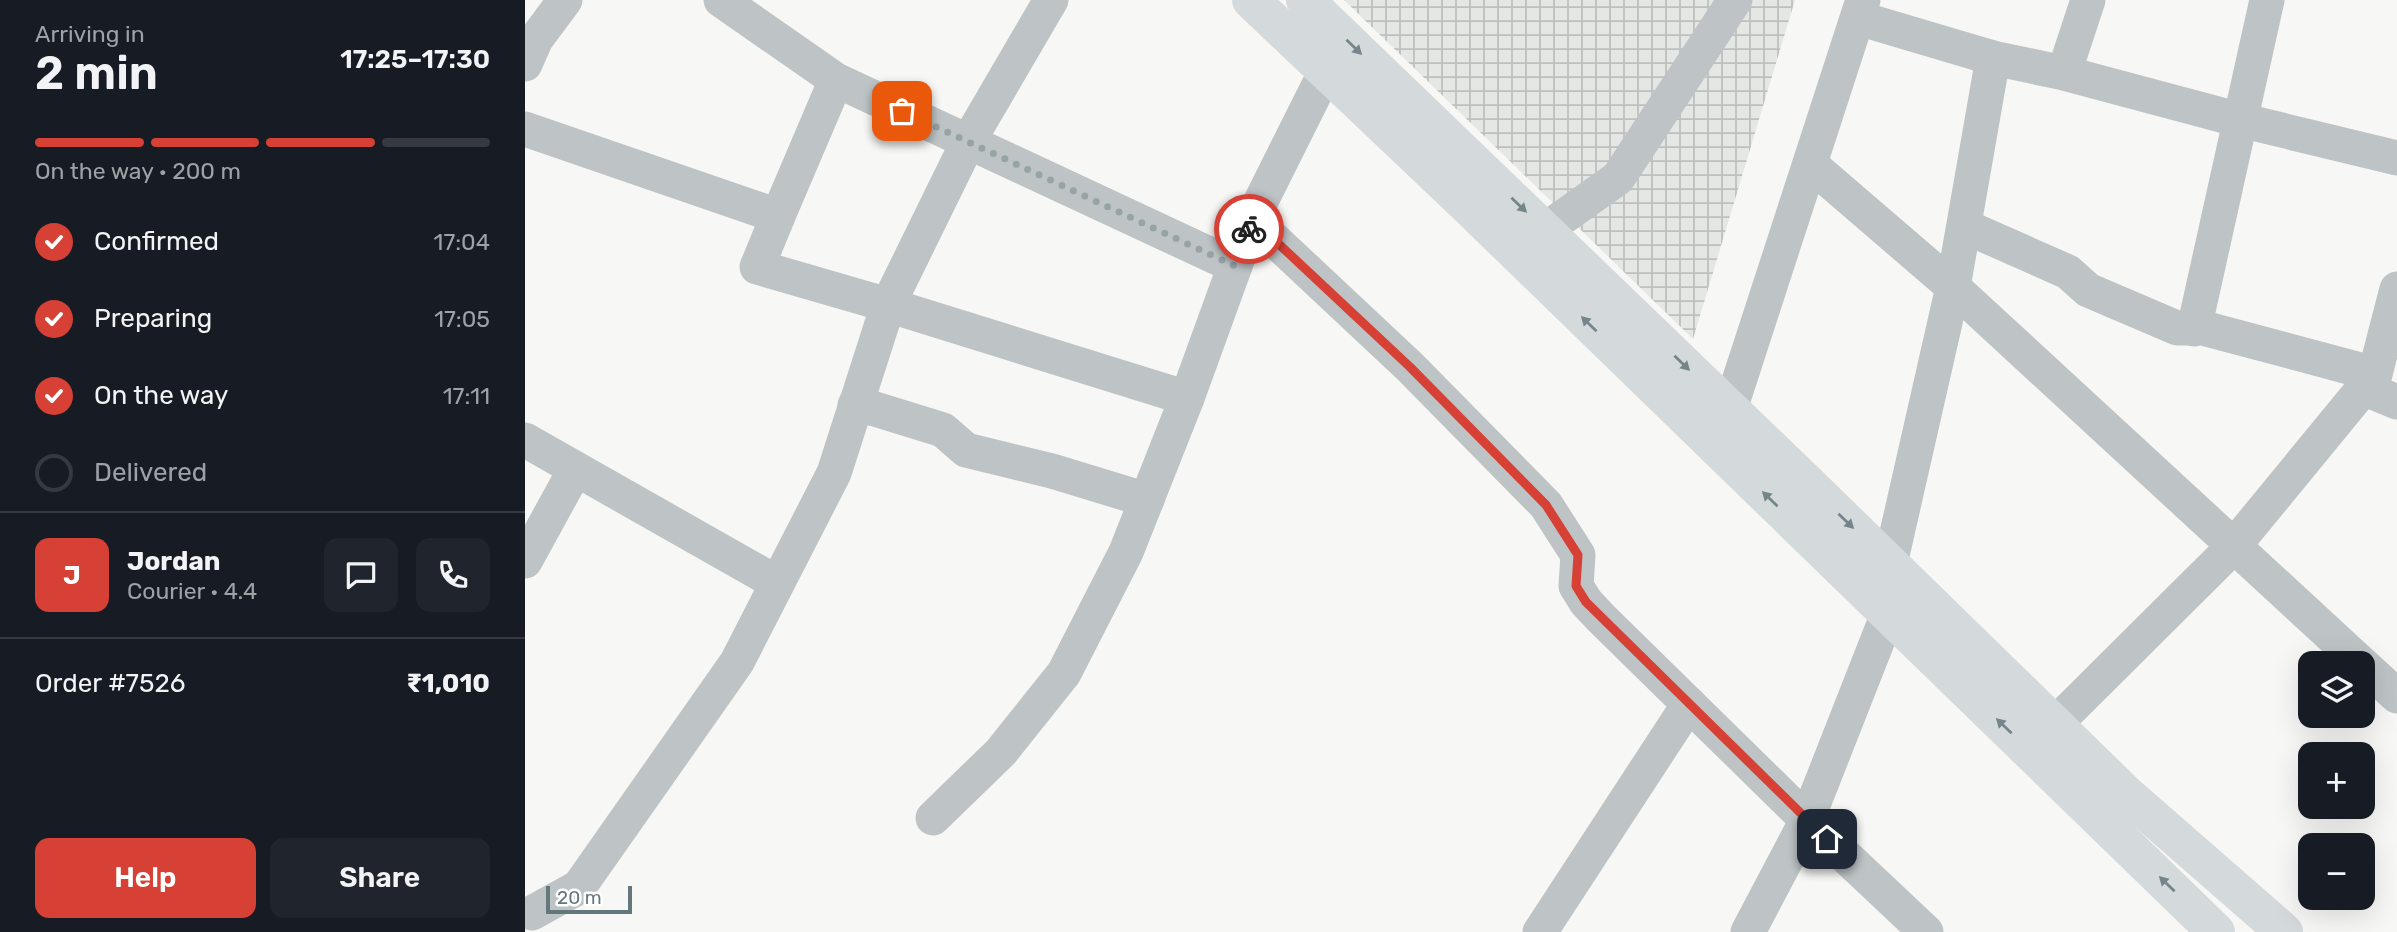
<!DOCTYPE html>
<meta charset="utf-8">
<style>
:root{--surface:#171b24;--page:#20242c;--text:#f1f3f6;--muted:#9ea1a6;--line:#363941;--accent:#d74034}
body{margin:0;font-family:Rubik,sans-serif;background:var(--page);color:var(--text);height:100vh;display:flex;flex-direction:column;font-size:26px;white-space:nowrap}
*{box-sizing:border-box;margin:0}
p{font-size:23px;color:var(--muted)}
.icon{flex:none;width:38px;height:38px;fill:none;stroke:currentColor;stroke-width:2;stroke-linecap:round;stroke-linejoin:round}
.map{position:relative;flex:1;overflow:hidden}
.panel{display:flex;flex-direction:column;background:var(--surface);width:525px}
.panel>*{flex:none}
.controls{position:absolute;left:1773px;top:651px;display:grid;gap:14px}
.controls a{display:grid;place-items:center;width:77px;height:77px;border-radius:14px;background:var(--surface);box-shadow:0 7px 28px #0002;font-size:35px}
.scale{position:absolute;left:21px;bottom:18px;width:86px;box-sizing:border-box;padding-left:7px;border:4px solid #64777d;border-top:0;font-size:19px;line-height:24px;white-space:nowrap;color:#64777d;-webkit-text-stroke:5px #fff;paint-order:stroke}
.pin{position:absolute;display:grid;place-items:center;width:60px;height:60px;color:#fff;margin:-30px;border-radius:14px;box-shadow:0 4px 10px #0006}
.courier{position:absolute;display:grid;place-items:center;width:70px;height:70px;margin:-35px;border:5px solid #d74034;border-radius:50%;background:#fff;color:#222;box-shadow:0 2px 9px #0007}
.overview em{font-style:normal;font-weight:600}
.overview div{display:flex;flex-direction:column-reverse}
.overview{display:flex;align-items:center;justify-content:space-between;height:119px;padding:0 35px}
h1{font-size:46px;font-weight:600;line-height:52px}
.bar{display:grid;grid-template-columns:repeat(4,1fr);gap:10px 7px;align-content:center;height:84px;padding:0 35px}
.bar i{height:9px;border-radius:5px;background:var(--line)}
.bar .active{background:var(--accent)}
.bar p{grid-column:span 4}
.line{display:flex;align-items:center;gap:18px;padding:0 35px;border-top:2px solid var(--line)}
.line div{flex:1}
.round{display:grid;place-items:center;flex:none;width:74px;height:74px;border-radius:14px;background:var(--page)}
ol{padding:0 35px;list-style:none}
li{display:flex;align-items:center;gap:21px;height:77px}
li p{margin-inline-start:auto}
li .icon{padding:7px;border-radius:50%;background:var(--accent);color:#fff;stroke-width:4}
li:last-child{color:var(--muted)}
li i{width:38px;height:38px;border:4px solid var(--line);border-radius:50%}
.primary-button{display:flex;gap:14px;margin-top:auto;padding:14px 35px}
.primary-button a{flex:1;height:80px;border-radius:14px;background:var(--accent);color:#fff;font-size:28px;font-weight:600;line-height:80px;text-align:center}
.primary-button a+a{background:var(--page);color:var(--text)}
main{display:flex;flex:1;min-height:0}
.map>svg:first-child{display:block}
.industrial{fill:url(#industrial-grid)}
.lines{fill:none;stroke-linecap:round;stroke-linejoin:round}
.minor{stroke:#bec4c6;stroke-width:35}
.highway{stroke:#d4d9db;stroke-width:38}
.oneway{fill:#75868b}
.done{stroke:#97a4a7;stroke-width:7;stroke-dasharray:0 12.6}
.route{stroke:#d74034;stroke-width:9}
</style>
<main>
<section class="panel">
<div class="overview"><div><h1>2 min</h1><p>Arriving in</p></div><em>17:25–17:30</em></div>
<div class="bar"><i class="active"></i><i class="active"></i><i class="active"></i><i></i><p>On the way · 200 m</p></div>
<ol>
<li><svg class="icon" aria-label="check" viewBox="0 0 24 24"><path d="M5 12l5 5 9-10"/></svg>Confirmed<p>17:04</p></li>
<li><svg class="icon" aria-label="check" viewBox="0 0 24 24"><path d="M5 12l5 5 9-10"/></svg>Preparing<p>17:05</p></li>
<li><svg class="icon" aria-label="check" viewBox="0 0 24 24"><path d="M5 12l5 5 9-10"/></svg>On the way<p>17:11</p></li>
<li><i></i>Delivered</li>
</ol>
<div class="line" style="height:126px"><b class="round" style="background:var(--accent);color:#fff">J</b><div><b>Jordan</b><p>Courier · 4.4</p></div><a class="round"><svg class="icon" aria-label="chat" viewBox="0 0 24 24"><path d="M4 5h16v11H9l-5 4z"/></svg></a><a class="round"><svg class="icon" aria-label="phone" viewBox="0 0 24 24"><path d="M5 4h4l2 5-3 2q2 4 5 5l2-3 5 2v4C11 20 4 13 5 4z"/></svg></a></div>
<div class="line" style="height:91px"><div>Order #7526</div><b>₹1,010</b></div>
<div class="primary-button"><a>Help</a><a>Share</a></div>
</section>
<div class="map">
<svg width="1872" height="932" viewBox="0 0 1872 932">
<defs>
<pattern id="industrial-grid" width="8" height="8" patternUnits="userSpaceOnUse" patternTransform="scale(1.75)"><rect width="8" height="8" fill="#e5e7e5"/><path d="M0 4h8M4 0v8" fill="none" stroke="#bdc0bf"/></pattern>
</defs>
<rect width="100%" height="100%" fill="#f7f7f5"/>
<polygon class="industrial" points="819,0 1270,0 1168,339"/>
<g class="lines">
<g class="minor">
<polyline points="196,0 311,80 710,266"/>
<polyline points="1333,18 1468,58 1539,73 1715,120 1872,158"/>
<polyline points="0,64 11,39 40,0"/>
<polyline points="1539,73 1563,0"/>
<polyline points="0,129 253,216 311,80"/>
<polyline points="1285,164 1428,287 1836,663"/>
<polyline points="253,216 232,267 363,305 443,142 526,0"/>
<polyline points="727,219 885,367 1021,505 1053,555 1051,586 1061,602 1076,618 1282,820 1401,932"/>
<polyline points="1439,226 1543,272 1563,290 1652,328 1678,328 1850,374"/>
<polyline points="1020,230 1093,178 1210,0"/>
<polyline points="1669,329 1742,0"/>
<polyline points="1838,388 1872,402"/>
<polyline points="330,405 350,409 418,430 441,450 527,471 622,500"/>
<polyline points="1205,409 1338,0"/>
<polyline points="0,440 252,583"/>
<polyline points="0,561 50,470"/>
<polyline points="1365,564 1428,287 1468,58"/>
<polyline points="1838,665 1872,696"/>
<polyline points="1530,724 1708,547 1850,374 1872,289"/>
<polyline points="408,818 476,752 539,673 601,552 662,398 727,219 801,71"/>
<polyline points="7,913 54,887 212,662 309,473 363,305 662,398"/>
<polyline points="1015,932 1164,704"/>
<polyline points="1223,932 1282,820 1363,614"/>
</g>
<g class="highway">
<polyline points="726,0 944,207 1691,932"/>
<polyline points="780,0 1282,483 1601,794 1759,932"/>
</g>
</g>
<defs><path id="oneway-solid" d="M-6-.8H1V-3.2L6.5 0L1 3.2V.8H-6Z" transform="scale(1.75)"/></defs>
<g class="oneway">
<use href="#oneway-solid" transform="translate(829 47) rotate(44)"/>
<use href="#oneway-solid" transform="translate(994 205) rotate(44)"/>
<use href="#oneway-solid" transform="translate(1064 324) rotate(-136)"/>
<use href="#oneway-solid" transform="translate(1157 363) rotate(44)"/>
<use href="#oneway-solid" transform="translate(1245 499) rotate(-136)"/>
<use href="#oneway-solid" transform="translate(1321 521) rotate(44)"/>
<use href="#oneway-solid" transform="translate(1479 726) rotate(-136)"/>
<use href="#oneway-solid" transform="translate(1642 884) rotate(-136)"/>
</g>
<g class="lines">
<polyline class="done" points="377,111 710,266 724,229"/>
<polyline class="route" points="724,229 727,219 885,367 1021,505 1053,555 1051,586 1061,602 1302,839"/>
</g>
</svg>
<div class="controls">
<a><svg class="icon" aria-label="layers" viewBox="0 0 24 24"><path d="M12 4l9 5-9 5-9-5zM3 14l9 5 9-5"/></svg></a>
<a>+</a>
<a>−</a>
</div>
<div class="scale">20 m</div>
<div class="pin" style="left:377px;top:111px;background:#ea580c"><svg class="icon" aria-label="bag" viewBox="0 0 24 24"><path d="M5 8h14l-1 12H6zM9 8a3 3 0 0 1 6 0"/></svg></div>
<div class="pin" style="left:1302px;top:839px;background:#1f2937"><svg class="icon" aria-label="home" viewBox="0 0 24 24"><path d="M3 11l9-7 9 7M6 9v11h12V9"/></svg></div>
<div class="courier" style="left:724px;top:229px"><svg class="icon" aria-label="bike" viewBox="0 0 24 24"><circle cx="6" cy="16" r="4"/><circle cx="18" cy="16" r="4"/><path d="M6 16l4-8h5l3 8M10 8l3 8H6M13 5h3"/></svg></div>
</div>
</main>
